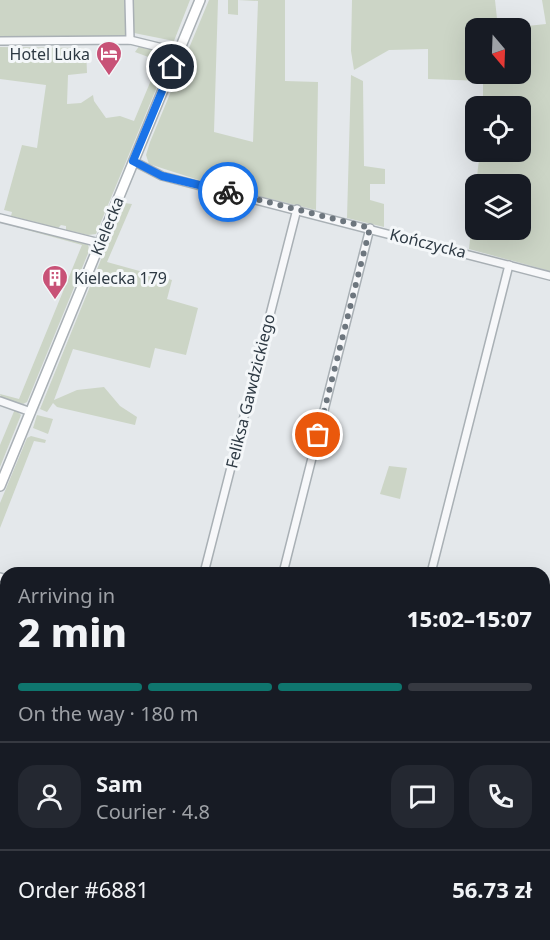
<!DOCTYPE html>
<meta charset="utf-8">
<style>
:root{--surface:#171b24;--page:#242831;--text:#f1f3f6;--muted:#9ea1a6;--line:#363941;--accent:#0f766e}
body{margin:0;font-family:"Noto Sans",sans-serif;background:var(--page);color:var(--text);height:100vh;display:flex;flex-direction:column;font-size:22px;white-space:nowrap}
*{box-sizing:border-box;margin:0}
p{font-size:20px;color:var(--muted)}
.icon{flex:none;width:33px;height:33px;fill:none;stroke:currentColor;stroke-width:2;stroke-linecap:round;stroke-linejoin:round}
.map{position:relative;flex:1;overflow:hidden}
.panel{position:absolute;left:0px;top:567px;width:550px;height:374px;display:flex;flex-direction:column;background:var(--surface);border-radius:18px 18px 0 0;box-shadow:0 6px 24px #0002}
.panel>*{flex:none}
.needle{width:39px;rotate:161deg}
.fabs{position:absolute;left:465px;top:18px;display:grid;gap:12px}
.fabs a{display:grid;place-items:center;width:66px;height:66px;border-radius:12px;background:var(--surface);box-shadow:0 6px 24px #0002;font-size:30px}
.pin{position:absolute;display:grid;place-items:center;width:51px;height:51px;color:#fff;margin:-26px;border:3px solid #fff;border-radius:50%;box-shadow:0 2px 6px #0007}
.courier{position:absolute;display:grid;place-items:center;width:60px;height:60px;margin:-30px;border:4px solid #1a73e8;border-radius:50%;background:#fff;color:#222;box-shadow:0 2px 8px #0007}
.head em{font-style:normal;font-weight:800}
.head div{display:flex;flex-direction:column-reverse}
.head{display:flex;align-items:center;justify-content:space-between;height:102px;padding:0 18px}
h1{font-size:39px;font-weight:800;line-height:45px}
.bar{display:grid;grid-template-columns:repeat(4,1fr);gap:9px 6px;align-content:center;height:72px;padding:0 18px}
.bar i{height:8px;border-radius:4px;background:var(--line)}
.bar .selected{background:var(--accent)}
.bar p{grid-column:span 4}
.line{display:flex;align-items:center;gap:15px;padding:0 18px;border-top:2px solid var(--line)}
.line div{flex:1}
.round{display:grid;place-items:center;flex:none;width:63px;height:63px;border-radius:18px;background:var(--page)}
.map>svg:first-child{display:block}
.green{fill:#ccd5c6}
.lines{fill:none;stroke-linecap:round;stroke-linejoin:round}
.stream{stroke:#a2bbc9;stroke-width:2}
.street-casing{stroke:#a9b0b5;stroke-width:10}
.secondary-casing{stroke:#a9b0b5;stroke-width:12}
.street{stroke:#f7f8fa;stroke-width:7}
.secondary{stroke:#fff;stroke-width:9}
.done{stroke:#6d767e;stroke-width:6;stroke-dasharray:0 10.8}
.route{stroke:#1a73e8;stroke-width:8}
.labels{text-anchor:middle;stroke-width:6;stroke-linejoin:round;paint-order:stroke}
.poi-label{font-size:16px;fill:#2d3943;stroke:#f4f7f9;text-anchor:end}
.street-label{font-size:16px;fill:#2d3943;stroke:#f4f7f9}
</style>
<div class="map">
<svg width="550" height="940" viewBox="0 0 550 940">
<rect width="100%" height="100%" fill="#e4e8eb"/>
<g class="green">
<polygon points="0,0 127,0 127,39 0,38"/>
<polygon points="134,0 190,0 174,41 134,33"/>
<polygon points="209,0 218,0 214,132 253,142 258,1 238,0 238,15 228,14 228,0 285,0 285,81 318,82 316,210 211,184 149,164 146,155 150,142"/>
<polygon points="352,0 495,0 498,28 476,28 476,74 520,74 520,28 508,28 546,24 542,0 550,0 550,271 469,249 475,191 476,230 520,230 520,184 476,184 480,152 520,152 520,106 483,106 483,81 428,79 428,49 389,50 354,70 351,51"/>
<polygon points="140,45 163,52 166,65 96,234 88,235 66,230 66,226 61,225 58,228 11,216 12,212 4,210 22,145 37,148 46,85 0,79 0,47 86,48 87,73 68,75 67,104 81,103 93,95 94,101 106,118 120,116 134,121 159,61 135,52"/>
<polygon points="351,75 363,81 364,166 385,169 385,184 370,184 370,200 384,204 384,227 347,218"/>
<polygon points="124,203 132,204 107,262 172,280 167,299 198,308 186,355 155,348 150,368 73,349 54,400 77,390 104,387 120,406 137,417 135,425 57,407 53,403 47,412 40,409"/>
<polygon points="17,225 88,243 89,251 27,402 23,404 1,398 0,394 19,399 82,245 16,227"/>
<polygon points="15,409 21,415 0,467 0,445"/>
<polygon points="37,415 53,419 48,434 33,428"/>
<polygon points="31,436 46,440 45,443 34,441 0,528 0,503 27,438"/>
<polygon points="389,466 407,468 400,499 380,494"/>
<polygon points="4,582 6,583 6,636 0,634 0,588"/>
<polygon points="550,717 550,940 473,940 474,935 544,934 544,719"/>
</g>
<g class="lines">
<g class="stream">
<polyline points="0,628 6,629"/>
<polyline points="544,763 550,769"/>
</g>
<defs>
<g id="street">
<polyline points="129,0 130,40"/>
<polyline points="0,41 130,40 179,52"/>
<polyline points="133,161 162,176 550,276"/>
<polyline points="0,218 100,243"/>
<polyline points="0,401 31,412"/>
<polyline points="204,573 297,209"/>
<polyline points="283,573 370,228"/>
<polyline points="431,573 509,265"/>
<polyline points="0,577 6,579"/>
<polyline points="544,716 550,714"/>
<polyline points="0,774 6,775"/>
<polyline points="11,940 12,934"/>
</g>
<polyline id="secondary" points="0,486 200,0"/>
</defs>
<use href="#street" class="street-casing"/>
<use href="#secondary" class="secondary-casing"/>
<use href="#street" class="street"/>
<use href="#secondary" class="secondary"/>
</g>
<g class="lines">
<polyline class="done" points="228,192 370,228 318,435"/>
<polyline class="route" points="172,67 133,161 162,176 228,192"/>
</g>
<defs>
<symbol id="hotel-pin" viewBox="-11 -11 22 30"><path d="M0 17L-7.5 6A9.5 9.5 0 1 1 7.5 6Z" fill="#c85277" stroke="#f4f7f9"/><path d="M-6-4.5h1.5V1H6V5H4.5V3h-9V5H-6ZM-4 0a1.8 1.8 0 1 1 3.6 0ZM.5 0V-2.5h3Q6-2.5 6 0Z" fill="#fff"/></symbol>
<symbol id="building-pin" viewBox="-11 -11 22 30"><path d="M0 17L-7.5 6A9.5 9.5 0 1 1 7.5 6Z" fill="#c85277" stroke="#f4f7f9"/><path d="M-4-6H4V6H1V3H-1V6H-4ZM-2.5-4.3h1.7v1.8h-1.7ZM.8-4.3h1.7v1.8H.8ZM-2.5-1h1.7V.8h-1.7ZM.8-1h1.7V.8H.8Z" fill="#fff"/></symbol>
</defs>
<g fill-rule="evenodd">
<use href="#hotel-pin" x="94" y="39" width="30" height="40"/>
<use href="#building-pin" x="40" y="263" width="30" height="40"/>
</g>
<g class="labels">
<g class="poi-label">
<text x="90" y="60">Hotel Luka</text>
<text x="74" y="284" text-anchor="start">Kielecka 179</text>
</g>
<g class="street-label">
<text transform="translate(107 226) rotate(-68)" y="6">Kielecka</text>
<text transform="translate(428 243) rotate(14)" y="6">Kończycka</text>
<text transform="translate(250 391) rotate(-76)" y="6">Feliksa Gawdzickiego</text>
</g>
</g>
</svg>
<div class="fabs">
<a><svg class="needle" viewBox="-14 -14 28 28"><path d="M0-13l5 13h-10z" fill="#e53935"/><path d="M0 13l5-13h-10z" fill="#9ea1a6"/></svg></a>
<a><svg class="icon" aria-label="locate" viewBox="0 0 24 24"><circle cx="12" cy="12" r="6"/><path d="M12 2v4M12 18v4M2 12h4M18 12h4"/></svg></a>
<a><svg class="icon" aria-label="layers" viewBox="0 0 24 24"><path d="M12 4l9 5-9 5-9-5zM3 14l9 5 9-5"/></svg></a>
</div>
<div class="pin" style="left:318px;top:435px;background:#ea580c"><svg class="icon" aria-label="bag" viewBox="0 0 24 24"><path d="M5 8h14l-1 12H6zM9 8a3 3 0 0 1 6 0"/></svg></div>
<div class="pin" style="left:172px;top:67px;background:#1f2937"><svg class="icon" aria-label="home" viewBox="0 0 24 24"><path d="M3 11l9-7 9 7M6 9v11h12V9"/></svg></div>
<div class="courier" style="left:228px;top:192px"><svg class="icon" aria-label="bike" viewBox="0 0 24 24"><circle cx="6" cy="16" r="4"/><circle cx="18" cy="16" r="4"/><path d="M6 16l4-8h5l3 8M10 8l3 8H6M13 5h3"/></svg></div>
<section class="panel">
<div class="head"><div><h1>2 min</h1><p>Arriving in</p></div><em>15:02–15:07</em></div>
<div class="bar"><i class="selected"></i><i class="selected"></i><i class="selected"></i><i></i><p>On the way · 180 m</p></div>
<div class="line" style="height:108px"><a class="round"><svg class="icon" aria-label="person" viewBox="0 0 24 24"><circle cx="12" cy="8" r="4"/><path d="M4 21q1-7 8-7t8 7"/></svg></a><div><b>Sam</b><p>Courier · 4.8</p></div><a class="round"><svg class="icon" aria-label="chat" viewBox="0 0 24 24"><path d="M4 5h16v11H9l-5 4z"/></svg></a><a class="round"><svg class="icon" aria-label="phone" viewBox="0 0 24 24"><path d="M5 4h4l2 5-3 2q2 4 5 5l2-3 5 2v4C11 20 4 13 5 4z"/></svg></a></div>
<div class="line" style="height:78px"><div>Order #6881</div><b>56.73 zł</b></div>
</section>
</div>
